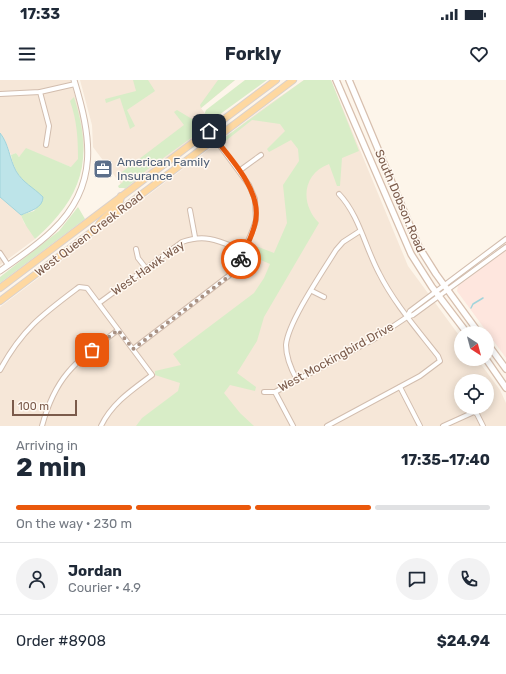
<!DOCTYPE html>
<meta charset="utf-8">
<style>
:root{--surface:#fff;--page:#f2f2f3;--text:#1f2937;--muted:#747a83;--line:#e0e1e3;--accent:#ea580c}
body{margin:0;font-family:Rubik,sans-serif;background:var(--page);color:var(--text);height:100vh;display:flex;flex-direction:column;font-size:15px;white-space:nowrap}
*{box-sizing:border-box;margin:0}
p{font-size:13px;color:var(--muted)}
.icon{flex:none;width:22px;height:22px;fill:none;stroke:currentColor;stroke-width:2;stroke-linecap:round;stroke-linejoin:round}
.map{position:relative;height:346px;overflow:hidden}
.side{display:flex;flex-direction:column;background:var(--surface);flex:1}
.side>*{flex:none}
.needle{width:26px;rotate:144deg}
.controls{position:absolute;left:454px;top:246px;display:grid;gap:8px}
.controls a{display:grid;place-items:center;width:40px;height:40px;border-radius:50%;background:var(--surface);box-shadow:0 2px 10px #0003;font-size:20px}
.scale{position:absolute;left:12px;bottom:10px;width:65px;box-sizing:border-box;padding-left:4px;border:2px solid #7b5b4b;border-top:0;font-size:11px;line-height:14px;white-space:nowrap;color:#7b5b4b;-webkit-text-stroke:3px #fff9f2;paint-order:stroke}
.pin{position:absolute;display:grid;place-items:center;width:34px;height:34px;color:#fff;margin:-17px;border-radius:8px;box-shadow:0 2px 6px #0006}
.courier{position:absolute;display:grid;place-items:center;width:40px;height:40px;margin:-20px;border:3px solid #ea580c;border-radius:50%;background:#fff;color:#222;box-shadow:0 1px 5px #0007}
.headline em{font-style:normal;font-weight:700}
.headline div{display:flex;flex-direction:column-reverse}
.headline{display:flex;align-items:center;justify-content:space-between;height:68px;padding:0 16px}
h1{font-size:26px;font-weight:700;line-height:30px}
.bar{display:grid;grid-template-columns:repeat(4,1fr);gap:6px 4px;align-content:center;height:48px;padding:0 16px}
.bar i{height:5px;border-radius:3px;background:var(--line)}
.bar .active{background:var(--accent)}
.bar p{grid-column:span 4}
.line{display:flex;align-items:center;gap:10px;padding:0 16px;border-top:1px solid var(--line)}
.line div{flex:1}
.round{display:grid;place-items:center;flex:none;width:42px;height:42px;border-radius:21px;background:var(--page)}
.status{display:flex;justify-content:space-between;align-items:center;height:28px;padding:0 20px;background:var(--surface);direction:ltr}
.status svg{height:11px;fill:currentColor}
header{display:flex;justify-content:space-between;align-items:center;height:52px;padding:0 16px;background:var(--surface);font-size:18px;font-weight:700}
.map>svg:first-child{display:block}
.residential{fill:#f6e7d8;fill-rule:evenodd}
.commercial{fill:#fee6de}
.green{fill:#d8edc7}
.water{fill:#bde4e9;stroke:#a2d4db}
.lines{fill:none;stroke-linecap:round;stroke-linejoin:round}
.stream{stroke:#a2d4db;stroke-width:1.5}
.minor-casing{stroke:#d2bdae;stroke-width:6}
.tertiary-casing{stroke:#d2bdae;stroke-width:7}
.secondary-casing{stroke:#d7bfae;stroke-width:8}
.primary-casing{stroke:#dad1cd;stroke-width:8}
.minor{stroke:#fff;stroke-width:4}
.tertiary{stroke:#fff;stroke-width:5}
.secondary{stroke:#fff;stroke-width:5.5}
.primary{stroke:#fed8a1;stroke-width:6}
.done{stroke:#a89183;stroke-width:4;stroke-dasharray:0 7.2}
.route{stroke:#ea580c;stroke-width:5}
.labels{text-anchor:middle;stroke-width:3;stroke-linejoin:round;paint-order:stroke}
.service-label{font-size:12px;fill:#4e5e75;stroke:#fff9f2;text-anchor:start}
.street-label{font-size:12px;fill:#7b5b4b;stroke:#fff9f2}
</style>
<div class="status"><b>17:33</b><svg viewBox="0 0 49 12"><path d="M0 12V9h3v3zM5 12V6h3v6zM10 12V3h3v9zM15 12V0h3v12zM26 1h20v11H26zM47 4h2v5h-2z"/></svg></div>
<header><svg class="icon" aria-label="menu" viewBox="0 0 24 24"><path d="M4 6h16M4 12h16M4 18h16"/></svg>Forkly<svg class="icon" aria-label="heart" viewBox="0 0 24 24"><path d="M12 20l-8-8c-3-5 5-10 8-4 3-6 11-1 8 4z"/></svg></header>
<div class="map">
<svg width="506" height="346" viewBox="0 0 506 346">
<rect width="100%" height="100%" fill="#fdf5ea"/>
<g class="residential">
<polygon points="0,0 70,0 81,34 85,58 81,91 26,69 19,77 16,73 11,75 5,60 0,53"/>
<polygon points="80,0 235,0 201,28 212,44 126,111 93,67 92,45"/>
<path d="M 304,0 L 331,0 L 408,186 L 461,258 L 461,279 L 477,279 L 500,310 L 506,323 L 506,346 L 0,346 L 0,227 L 265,27 ZM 461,301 L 487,301 L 487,327 L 461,327 Z"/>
<polygon points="0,117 21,135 24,143 31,150 35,159 0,185"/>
</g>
<polygon class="commercial" points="506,170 506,278 457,211 458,206"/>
<g class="green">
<polygon points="133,0 148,0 155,11 127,30 135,46 130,49 120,18 106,23 105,19 136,11"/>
<polygon points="218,0 235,0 201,28 200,25"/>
<polygon points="245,0 267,0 212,40 205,38 204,35 206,30"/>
<path d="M 304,0 L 331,0 L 359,71 L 342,78 L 340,106 L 337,106 L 329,84 C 302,94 300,124 319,143 L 264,237 L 257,261 L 237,293 L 256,307 L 255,311 L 230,305 L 224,313 L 240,333 L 254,346 L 136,346 L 142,338 L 178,311 L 180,303 L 155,295 L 155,291 L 181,285 L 173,274 L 254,213 L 264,198 L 270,184 L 247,174 L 251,164 L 274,173 L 287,143 L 283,105 L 299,81 L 298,69 L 291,60 L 269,72 L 267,69 L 285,51 L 280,44 L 252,40 L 223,63 L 224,58 Z"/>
<path d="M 74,17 C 94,79 83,117 35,159 C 30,151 24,144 21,135 L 34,131 L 43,120 C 40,113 36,112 30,107 C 20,99 13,88 11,75 L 16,73 L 19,77 L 26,68 L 71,87 L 78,79 C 78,58 77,41 70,21 Z"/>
<polygon points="177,30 192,39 199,46 198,53 148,89 126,108 119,108 118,106 123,102 118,95 184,45 174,32"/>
<polygon points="78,127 85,139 0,203 0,197 59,151"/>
</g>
<path class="water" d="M 0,53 C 9,64 9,78 16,91 C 23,103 33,107 43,117 C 43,128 30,131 21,135 L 0,117 Z"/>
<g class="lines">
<polyline class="stream" points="471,228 473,224 483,218"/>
<defs>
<g id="minor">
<polyline points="40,12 49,46 46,65"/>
<polyline points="0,14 40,12 75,4"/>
<polyline points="239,91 261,75"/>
<polyline points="190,130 195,157"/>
<polyline points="136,169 138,178 145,187"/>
<polyline points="0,173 8,185"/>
<polyline points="312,211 324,217"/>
<path d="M 99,223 L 182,162 C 207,153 221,162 244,171"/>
<polyline points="407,237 410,231 506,159"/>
<polyline points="133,269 231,194 238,185 253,149 256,140 255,119 249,105 209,51"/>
<path d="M 0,290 C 22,249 43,234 79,207 L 87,208 L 152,295 C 132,310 112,323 101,346"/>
<path d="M 297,300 C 291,289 286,278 286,265 C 288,242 323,191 336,170 L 343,162 L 360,151"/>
<polyline points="400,307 420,346"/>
<polyline points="264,312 275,312 374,259 407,237 413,235 506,167"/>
<polyline points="275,312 293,346"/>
<path d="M 42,346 C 56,294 77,281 118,250"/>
<path d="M 327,346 L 420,296 L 440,281 L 438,276 C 417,249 394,223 379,193 C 365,167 359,135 339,114"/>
<polyline points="443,346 474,332 477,334 483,346"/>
</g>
<path id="tertiary" d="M 0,191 C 18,178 37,166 53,150 C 100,105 91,56 74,0"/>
<g id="secondary">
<polyline points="336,0 411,174 432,207 467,253"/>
<polyline points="349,0 419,167 436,194 479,253"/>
<polyline points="487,263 506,289"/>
<polyline points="486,279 506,308"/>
</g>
<g id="primary">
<path d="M 98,146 C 104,133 120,131 121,116"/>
<polyline points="0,208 276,0"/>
<polyline points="0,221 293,0"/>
</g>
</defs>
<use href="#minor" class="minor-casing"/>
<use href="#tertiary" class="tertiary-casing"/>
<use href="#secondary" class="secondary-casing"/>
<use href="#primary" class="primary-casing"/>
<use href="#minor" class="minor"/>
<use href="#tertiary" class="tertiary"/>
<use href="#secondary" class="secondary"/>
<use href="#primary" class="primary"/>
</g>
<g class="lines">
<polyline class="done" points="92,270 118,250 133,269 224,200 232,194 241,179"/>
<path class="route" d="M 209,51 C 227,75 260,107 256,138 C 255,152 246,166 241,179"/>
</g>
<defs>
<symbol id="office-square" viewBox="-11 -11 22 22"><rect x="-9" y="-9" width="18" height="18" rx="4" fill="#5c6f8a" stroke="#fff9f2"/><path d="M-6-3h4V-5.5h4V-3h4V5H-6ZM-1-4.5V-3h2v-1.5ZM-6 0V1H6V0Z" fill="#fff"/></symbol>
</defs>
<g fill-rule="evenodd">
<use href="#office-square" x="92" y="78" width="22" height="22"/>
</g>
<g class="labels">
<g class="service-label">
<text x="117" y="86">American Family<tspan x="117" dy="14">Insurance</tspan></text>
</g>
<g class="street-label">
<text transform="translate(400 121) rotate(67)" y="4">South Dobson Road</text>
<text transform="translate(89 154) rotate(-37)" y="4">West Queen Creek Road</text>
<text transform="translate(148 188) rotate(-35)" y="4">West Hawk Way</text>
<text transform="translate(336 277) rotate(-29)" y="4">West Mockingbird Drive</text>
</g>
</g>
</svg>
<div class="controls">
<a><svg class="needle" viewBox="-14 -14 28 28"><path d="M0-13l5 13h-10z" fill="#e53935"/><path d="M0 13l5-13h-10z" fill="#747a83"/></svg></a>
<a><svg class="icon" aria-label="locate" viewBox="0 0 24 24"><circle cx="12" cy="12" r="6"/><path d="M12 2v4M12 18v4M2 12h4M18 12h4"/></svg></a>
</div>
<div class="scale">100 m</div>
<div class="pin" style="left:92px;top:270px;background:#ea580c"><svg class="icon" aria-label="bag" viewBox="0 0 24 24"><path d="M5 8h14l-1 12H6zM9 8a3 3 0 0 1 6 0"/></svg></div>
<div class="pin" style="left:209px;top:51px;background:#1f2937"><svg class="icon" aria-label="home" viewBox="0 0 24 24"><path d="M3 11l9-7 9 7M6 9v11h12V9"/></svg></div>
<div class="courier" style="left:241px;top:179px"><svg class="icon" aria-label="bike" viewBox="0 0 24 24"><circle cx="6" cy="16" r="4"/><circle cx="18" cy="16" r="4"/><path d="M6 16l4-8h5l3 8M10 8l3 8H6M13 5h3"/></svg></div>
</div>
<section class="side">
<div class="headline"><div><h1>2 min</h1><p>Arriving in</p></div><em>17:35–17:40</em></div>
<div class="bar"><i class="active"></i><i class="active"></i><i class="active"></i><i></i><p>On the way · 230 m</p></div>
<div class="line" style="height:72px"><a class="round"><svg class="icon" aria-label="person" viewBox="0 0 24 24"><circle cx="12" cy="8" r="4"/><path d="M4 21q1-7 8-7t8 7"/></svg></a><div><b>Jordan</b><p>Courier · 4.9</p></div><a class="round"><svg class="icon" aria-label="chat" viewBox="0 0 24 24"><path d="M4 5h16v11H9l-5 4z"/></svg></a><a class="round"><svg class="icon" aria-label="phone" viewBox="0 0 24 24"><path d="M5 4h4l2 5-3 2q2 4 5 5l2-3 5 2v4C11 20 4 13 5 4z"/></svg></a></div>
<div class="line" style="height:52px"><div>Order #8908</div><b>$24.94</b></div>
</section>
